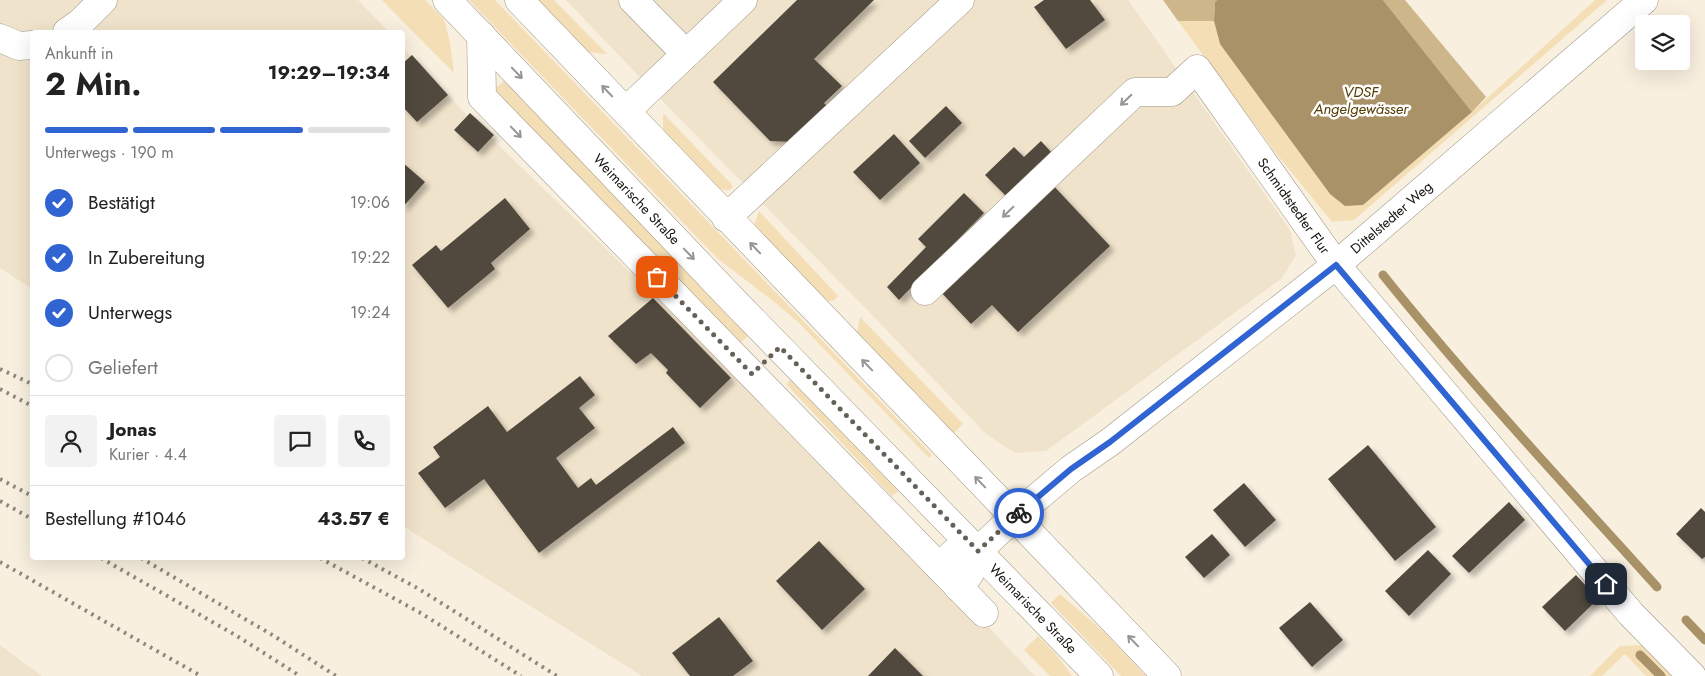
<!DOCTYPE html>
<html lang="de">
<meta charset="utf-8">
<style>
:root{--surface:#fff;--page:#f2f2f2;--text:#222;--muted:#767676;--line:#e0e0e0;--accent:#3064d3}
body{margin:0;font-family:Jost,sans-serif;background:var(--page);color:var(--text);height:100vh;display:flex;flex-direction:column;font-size:19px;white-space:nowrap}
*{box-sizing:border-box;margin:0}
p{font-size:16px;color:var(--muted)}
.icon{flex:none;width:28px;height:28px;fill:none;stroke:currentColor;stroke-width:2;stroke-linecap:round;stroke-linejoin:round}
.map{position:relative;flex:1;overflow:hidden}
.drawer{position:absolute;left:30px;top:30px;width:375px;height:530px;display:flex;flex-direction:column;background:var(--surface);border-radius:5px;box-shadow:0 5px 20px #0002}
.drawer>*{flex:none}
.buttons{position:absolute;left:1635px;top:15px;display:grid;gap:10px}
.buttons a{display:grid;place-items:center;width:55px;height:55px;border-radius:5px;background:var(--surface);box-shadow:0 5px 20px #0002;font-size:25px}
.pin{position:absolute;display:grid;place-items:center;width:42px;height:42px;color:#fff;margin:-21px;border-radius:10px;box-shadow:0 2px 8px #0006}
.courier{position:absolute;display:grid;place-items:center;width:50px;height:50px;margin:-25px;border:4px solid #3064d3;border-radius:50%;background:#fff;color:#222;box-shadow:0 1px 6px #0007}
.headline em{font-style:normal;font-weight:700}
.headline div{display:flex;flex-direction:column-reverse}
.headline{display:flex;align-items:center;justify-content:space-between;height:85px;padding:0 15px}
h1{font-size:32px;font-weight:700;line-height:38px}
.bar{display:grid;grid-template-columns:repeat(4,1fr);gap:8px 5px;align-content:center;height:60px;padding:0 15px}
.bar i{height:6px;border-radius:4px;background:var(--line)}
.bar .active{background:var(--accent)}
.bar p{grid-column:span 4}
.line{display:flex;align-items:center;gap:12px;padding:0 15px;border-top:1px solid var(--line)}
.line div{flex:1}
.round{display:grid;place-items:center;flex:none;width:52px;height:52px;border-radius:5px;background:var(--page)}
ol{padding:0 15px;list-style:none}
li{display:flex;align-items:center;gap:15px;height:55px}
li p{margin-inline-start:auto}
li .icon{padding:5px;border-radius:50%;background:var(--accent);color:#fff;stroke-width:4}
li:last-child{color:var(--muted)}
li i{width:28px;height:28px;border:2px solid var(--line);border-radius:50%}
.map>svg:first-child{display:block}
.built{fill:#f0e3cb}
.green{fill:#f4deb6}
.forest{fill:#cdb68a}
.water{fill:#a99267}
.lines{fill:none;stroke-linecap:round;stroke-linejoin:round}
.stream{stroke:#a99267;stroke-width:9}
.building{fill:#514a3c;filter:url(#shadow)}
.minor-casing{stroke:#9d9585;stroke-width:29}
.major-casing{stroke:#9d9585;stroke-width:29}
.minor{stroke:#fff;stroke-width:28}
.major{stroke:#fff;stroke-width:28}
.rail{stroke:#8d877c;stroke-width:4;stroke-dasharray:2.5 5;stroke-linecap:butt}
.oneway{stroke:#979593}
.done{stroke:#666158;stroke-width:5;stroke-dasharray:0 9}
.route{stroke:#3064d3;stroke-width:6}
.labels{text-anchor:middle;stroke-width:5;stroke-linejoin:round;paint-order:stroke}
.street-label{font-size:14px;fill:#17140f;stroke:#fff}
.water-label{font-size:15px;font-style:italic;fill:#553d03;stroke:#fff}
</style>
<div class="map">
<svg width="1705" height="676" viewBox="0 0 1705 676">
<defs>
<filter id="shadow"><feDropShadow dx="4.5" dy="4.5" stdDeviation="2.5" flood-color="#0004"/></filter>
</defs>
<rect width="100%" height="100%" fill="#f8efdf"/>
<g class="built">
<polygon points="0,0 358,0 389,32 32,32 32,289 0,268"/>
<polygon points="566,0 1128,0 1290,230 1296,255 1282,278 1046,451 1015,453 986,434 877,320 677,116"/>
<polygon points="402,47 465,113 879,512 1035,676 642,676 403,526"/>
<polygon points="0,645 42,676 0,676"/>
</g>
<g class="green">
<polygon points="382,0 425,0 444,19 450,43 454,73"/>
<polygon points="469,0 495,0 932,455 929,458 798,322 773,301 717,258"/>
<polygon points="537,0 554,0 607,54 587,52"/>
<polygon points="1595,0 1607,0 1354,220 1332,222 1275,152 1178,21 1214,21 1220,44 1330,194 1363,205 1472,112"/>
<polygon points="504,81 747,331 747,337 741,342 729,336 495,96 497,87"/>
<polygon points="663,113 733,186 730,190 724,190 718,188 663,131"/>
<polygon points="759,211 838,296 833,301 828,301 823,297 754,225"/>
<polygon points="860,317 963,424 954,433 857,332"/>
<polygon points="791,380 898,491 892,496 786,384"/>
<polygon points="1060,594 1105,633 1146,676 1121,676 1051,603"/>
<polygon points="1038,636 1055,653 1072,676 1050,676 1024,650"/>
<polygon points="1644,645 1674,676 1646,676 1625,654 1602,676 1590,676 1620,646"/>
</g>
<g class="forest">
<polygon points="1163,0 1217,0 1215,2 1214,21 1178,21"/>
<polygon points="1383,0 1405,0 1486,97 1472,112"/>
</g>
<polygon class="water" points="1217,0 1383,0 1472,112 1363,205 1345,206 1330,194 1220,44 1214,21 1215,2"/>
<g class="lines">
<g class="stream">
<path d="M 1383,275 C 1470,383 1564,484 1657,587"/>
<polyline points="1686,620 1705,640"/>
<polyline points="1640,655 1661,676"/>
</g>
</g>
<g class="building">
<polygon points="797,0 874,0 814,59 842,86 824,103 829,108 794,142 770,141 713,82"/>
<polygon points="1044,0 1090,0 1105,20 1066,49 1034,7"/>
<polygon points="412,55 448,95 417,122 402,106 402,64"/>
<polygon points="946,106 962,123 925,158 909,141"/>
<polygon points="470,113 494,135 478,152 454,130"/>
<polygon points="894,134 920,163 880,200 853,172"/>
<polygon points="1041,141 1051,152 1006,196 985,175 1014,147 1024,157"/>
<polygon points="402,162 425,182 402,208"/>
<polygon points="1050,182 1110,246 1018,332 992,305 971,324 938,289"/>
<polygon points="964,193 984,213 899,300 887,287 926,247 918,239"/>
<polygon points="505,198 530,229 491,263 495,269 448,308 412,265 436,245 441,251"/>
<polygon points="653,298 731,378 700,408 666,373 668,370 651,353 636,364 608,336"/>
<polygon points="580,376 595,395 579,408 595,428 556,458 578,488 591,478 596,485 673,427 685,443 539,553 484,479 445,508 418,473 440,457 433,447 488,406 507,432"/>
<polygon points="1368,445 1436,527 1395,561 1328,479"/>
<polygon points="1244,483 1276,520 1245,547 1213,510"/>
<polygon points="1509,502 1525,520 1469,573 1452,556"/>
<polygon points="1701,508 1705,512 1705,557 1702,559 1676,534"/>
<polygon points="1212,534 1230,555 1204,578 1185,557"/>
<polygon points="819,541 865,589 822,630 776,581"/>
<polygon points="1428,550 1451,574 1409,616 1385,591"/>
<polygon points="1576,575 1598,599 1565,631 1542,607"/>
<polygon points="1310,602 1343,640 1312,667 1279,628"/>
<polygon points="719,617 753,661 733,676 690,676 672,653"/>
<polygon points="895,648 923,676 868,676"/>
</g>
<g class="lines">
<defs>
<g id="minor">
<polyline points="633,0 686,54"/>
<polyline points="67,32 80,23 103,0"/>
<polyline points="481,35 482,97 984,613"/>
<polyline points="0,38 19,46 32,45"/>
<polyline points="626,111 743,0"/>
<polyline points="726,218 960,0"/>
<path id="s1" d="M 925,291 L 1135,92 L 1172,92 L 1197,69 L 1336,265 L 1631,614 L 1692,676"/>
<path id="s2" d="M 1014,517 L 1071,469 L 1110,442 L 1336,265 L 1644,0"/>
<polyline points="939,567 957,550 978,551 970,573 959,588"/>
</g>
<g id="major">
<path id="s3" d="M 447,0 L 728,295 L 1099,676"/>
<polyline points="519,0 1167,676"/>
<polyline points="978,551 1014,517"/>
</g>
</defs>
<use href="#minor" class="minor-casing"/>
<use href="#major" class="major-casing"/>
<use href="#minor" class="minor"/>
<use href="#major" class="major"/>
<g class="rail">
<polyline points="0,369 32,384"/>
<polyline points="0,389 32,406"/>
<polyline points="0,479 32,496"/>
<polyline points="0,501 32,519"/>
<polyline points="101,558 237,636 300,676"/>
<polyline points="141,558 274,636 336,676"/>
<polyline points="320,558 419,612 521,676"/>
<polyline points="362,558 419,589 557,676"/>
<polyline points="0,562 201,676"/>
</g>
</g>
<defs><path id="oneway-shaft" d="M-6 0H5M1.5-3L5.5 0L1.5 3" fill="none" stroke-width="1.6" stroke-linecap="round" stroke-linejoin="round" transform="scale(1.25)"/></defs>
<g class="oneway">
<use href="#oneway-shaft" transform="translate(517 73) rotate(46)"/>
<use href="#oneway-shaft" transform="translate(607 91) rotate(-134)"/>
<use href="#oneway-shaft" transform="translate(1126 100) rotate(136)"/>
<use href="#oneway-shaft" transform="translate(516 132) rotate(46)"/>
<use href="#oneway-shaft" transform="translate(1008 212) rotate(136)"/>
<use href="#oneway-shaft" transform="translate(755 248) rotate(-134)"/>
<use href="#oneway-shaft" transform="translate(689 254) rotate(46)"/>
<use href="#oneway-shaft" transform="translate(867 365) rotate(-134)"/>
<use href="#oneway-shaft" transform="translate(980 482) rotate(-134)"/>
<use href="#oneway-shaft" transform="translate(1133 641) rotate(-134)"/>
</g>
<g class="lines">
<polyline class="done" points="657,277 752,374 780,347 978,551 1019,513"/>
<polyline class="route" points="1019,513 1071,469 1110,442 1336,265 1606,584"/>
</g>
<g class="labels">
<g class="street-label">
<text dy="5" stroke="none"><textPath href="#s3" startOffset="275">Weimarische Straße</textPath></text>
<text dy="5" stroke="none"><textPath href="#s1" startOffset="528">Schmidtstedter Flur</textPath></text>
<text dy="5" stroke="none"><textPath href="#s2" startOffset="482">Dittelstedter Weg</textPath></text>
<text dy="5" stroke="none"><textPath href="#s3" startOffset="845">Weimarische Straße</textPath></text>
</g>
<g class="water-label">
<text x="1361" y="97">VDSF<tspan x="1361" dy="17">Angelgewässer</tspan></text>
</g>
</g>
</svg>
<div class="buttons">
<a><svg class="icon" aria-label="layers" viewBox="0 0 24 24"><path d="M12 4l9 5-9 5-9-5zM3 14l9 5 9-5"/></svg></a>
</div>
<div class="pin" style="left:657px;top:277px;background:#ea580c"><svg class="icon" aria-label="bag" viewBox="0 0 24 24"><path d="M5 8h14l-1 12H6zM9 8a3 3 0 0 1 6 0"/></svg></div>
<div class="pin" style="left:1606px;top:584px;background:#1f2937"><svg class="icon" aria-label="home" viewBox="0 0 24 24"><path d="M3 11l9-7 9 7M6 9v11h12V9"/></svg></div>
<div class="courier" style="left:1019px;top:513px"><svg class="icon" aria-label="bike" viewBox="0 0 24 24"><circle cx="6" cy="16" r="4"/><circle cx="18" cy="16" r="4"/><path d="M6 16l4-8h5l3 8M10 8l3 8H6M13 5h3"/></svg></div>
<section class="drawer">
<div class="headline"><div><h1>2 Min.</h1><p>Ankunft in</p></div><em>19:29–19:34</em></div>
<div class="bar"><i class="active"></i><i class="active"></i><i class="active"></i><i></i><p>Unterwegs · 190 m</p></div>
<ol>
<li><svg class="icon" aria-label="check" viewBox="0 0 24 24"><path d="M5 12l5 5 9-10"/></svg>Bestätigt<p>19:06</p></li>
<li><svg class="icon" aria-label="check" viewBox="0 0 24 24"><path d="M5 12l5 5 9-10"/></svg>In Zubereitung<p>19:22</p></li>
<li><svg class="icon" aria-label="check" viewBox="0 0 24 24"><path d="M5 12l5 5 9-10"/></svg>Unterwegs<p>19:24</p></li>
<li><i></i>Geliefert</li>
</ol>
<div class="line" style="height:90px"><a class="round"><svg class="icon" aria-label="person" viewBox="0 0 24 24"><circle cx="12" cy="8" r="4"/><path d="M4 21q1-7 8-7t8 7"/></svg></a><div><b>Jonas</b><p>Kurier · 4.4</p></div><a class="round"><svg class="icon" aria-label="chat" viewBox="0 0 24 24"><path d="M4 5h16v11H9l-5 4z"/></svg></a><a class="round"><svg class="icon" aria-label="phone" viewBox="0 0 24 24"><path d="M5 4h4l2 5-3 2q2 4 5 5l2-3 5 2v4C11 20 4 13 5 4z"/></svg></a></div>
<div class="line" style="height:65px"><div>Bestellung #1046</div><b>43.57 €</b></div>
</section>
</div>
